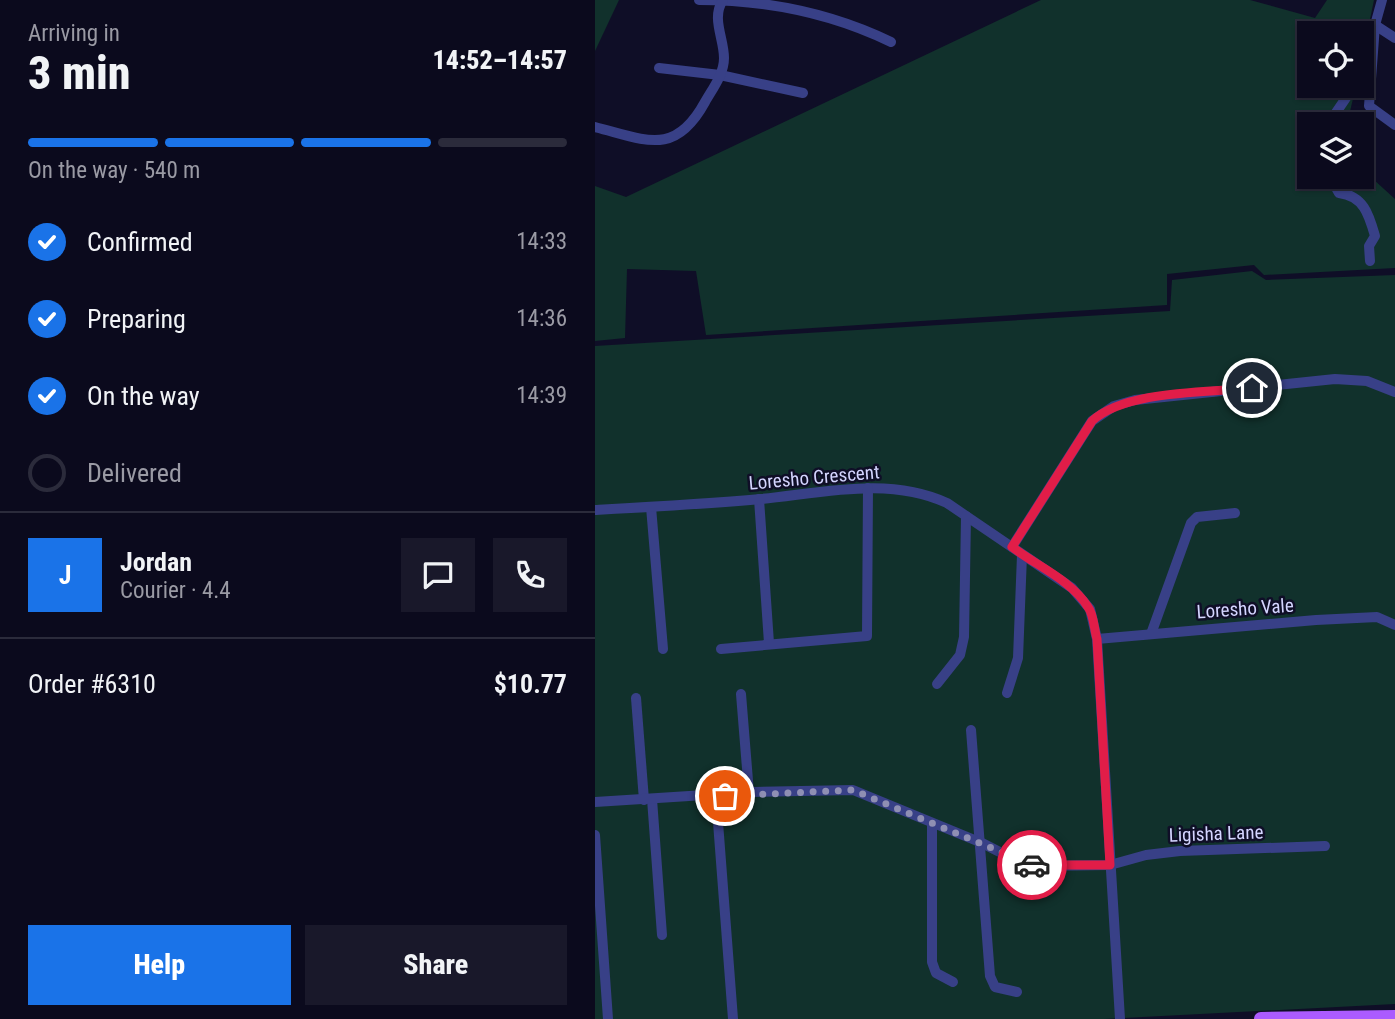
<!DOCTYPE html>
<meta charset="utf-8">
<style>
:root{--surface:#0b0a1d;--page:#19182a;--text:#f1f3f6;--muted:#9a9aa4;--line:#2b2b3b;--accent:#1a73e8}
body{margin:0;font-family:"Roboto Condensed",sans-serif;background:var(--page);color:var(--text);height:100vh;display:flex;flex-direction:column;font-size:26px;white-space:nowrap}
*{box-sizing:border-box;margin:0}
p{font-size:23px;color:var(--muted)}
.icon{flex:none;width:38px;height:38px;fill:none;stroke:currentColor;stroke-width:2;stroke-linecap:round;stroke-linejoin:round}
.map{position:relative;flex:1;overflow:hidden}
.side{display:flex;flex-direction:column;background:var(--surface);width:595px}
.side>*{flex:none}
.buttons{position:absolute;left:702px;top:21px;display:grid;gap:14px}
.buttons a{display:grid;place-items:center;width:77px;height:77px;border-radius:0px;background:var(--surface);box-shadow:0 2px 5px #0004,0 0 0 2px var(--line);font-size:35px}
.pin{position:absolute;display:grid;place-items:center;width:60px;height:60px;color:#fff;margin:-30px;border:4px solid #fff;border-radius:50%;box-shadow:0 2px 7px #0007}
.courier{position:absolute;display:grid;place-items:center;width:70px;height:70px;margin:-35px;border:5px solid #e11d48;border-radius:50%;background:#fff;color:#222;box-shadow:0 2px 9px #0007}
.head em{font-style:normal;font-weight:800}
.head div{display:flex;flex-direction:column-reverse}
.head{display:flex;align-items:center;justify-content:space-between;height:119px;padding:0 28px}
h1{font-size:46px;font-weight:800;line-height:52px}
.bar{display:grid;grid-template-columns:repeat(4,1fr);gap:10px 7px;align-content:center;height:84px;padding:0 28px}
.bar i{height:9px;border-radius:5px;background:var(--line)}
.bar .current{background:var(--accent)}
.bar p{grid-column:span 4}
.line{display:flex;align-items:center;gap:18px;padding:0 28px;border-top:2px solid var(--line)}
.line div{flex:1}
.round{display:grid;place-items:center;flex:none;width:74px;height:74px;border-radius:0px;background:var(--page)}
ol{padding:0 28px;list-style:none}
li{display:flex;align-items:center;gap:21px;height:77px}
li p{margin-inline-start:auto}
li .icon{padding:7px;border-radius:50%;background:var(--accent);color:#fff;stroke-width:4}
li:last-child{color:var(--muted)}
li i{width:38px;height:38px;border:4px solid var(--line);border-radius:50%}
.action{display:flex;gap:14px;margin-top:auto;padding:14px 28px}
.action a{flex:1;height:80px;border-radius:0px;background:var(--accent);color:#fff;font-size:28px;font-weight:800;line-height:80px;text-align:center}
.action a+a{background:var(--page);color:var(--text)}
main{display:flex;flex:1;min-height:0}
.map>svg:first-child{display:block}
.green{fill:#11312c}
.lines{fill:none;stroke-linecap:round;stroke-linejoin:round}
.minor{stroke:#384087;stroke-width:10}
.major{stroke:#ab5bff;stroke-width:14}
.done{stroke:#8f8fb3;stroke-width:7;stroke-dasharray:0 12.6}
.route{stroke:#e11d48;stroke-width:9}
.labels{text-anchor:middle;stroke-width:5;stroke-linejoin:round;paint-order:stroke}
.street-label{font-size:19px;fill:#d4d5ff;stroke:#0f0e27}
</style>
<main>
<section class="side">
<div class="head"><div><h1>3 min</h1><p>Arriving in</p></div><em>14:52–14:57</em></div>
<div class="bar"><i class="current"></i><i class="current"></i><i class="current"></i><i></i><p>On the way · 540 m</p></div>
<ol>
<li><svg class="icon" aria-label="check" viewBox="0 0 24 24"><path d="M5 12l5 5 9-10"/></svg>Confirmed<p>14:33</p></li>
<li><svg class="icon" aria-label="check" viewBox="0 0 24 24"><path d="M5 12l5 5 9-10"/></svg>Preparing<p>14:36</p></li>
<li><svg class="icon" aria-label="check" viewBox="0 0 24 24"><path d="M5 12l5 5 9-10"/></svg>On the way<p>14:39</p></li>
<li><i></i>Delivered</li>
</ol>
<div class="line" style="height:126px"><b class="round" style="background:var(--accent);color:#fff">J</b><div><b>Jordan</b><p>Courier · 4.4</p></div><a class="round"><svg class="icon" aria-label="chat" viewBox="0 0 24 24"><path d="M4 5h16v11H9l-5 4z"/></svg></a><a class="round"><svg class="icon" aria-label="phone" viewBox="0 0 24 24"><path d="M5 4h4l2 5-3 2q2 4 5 5l2-3 5 2v4C11 20 4 13 5 4z"/></svg></a></div>
<div class="line" style="height:91px"><div>Order #6310</div><b>$10.77</b></div>
<div class="action"><a>Help</a><a>Share</a></div>
</section>
<div class="map">
<svg width="800" height="1019" viewBox="0 0 800 1019">
<rect width="100%" height="100%" fill="#0f0e27"/>
<g class="green">
<polygon points="0,0 24,0 0,51"/>
<polygon points="446,0 655,0 720,18 732,0 779,0 767,58 766,33 714,33 714,86 761,86 752,124 714,124 714,177 766,177 767,169 800,199 800,268 669,275 659,265 572,274 572,305 111,335 101,271 32,269 30,338 0,341 0,186 31,197"/>
<polygon points="657,271 671,280 800,275 800,1004 509,1019 0,1019 0,346 575,311 577,280"/>
</g>
<g class="lines">
<g class="minor">
<path d="M 104,0 C 171,0 236,13 296,42"/>
<polyline points="787,0 780,25 774,106 800,125"/>
<polyline points="778,29 780,25 800,38"/>
<polyline points="64,68 125,75 208,93"/>
<polyline points="737,124 740,114 755,92 754,86"/>
<path d="M 0,127 C 51,140 80,157 110,102 C 118,88 129,74 129,58 C 129,38 116,18 128,0"/>
<path d="M 735,177 L 744,193 C 769,196 774,215 780,236 L 774,246 L 775,261"/>
<polyline points="164,499 174,643"/>
<polyline points="56,507 68,649"/>
<path d="M 0,510 C 55,507 111,504 166,499 C 227,493 294,476 352,503 L 477,588 L 495,609 L 502,639 L 525,1019"/>
<polyline points="417,547 497,421 519,406 540,400 740,379 772,381 800,392"/>
<polyline points="556,634 596,523 602,517 640,513"/>
<polyline points="502,639 721,620 782,617 800,625"/>
<polyline points="126,649 272,636 273,488"/>
<polyline points="342,684 365,655 369,637 371,516"/>
<polyline points="412,693 423,658 427,555"/>
<polyline points="146,694 154,793"/>
<polyline points="41,698 49,800"/>
<polyline points="376,730 395,976 400,987 422,992"/>
<polyline points="121,796 138,1019"/>
<polyline points="57,799 67,935"/>
<polyline points="0,802 157,792 258,790 387,843 428,864 440,866 515,865 551,855 585,851 730,846"/>
<polyline points="337,825 337,962 341,973 358,982"/>
<polyline points="0,835 13,1019"/>
</g>
<polyline class="major" points="666,1019 800,1017"/>
</g>
<g class="lines">
<polyline class="done" points="130,796 258,790 437,865"/>
<path class="route" d="M 437,865 L 515,865 L 502,639 C 499,629 499,615 493,607 C 476,580 442,566 417,547 L 497,421 C 531,390 611,393 657,388"/>
</g>
<g class="labels">
<g class="street-label">
<text transform="translate(219 477) rotate(-5)" y="7">Loresho Crescent</text>
<text transform="translate(650 608) rotate(-4)" y="7">Loresho Vale</text>
<text transform="translate(621 833) rotate(-2)" y="7">Ligisha Lane</text>
</g>
</g>
</svg>
<div class="buttons">
<a><svg class="icon" aria-label="locate" viewBox="0 0 24 24"><circle cx="12" cy="12" r="6"/><path d="M12 2v4M12 18v4M2 12h4M18 12h4"/></svg></a>
<a><svg class="icon" aria-label="layers" viewBox="0 0 24 24"><path d="M12 4l9 5-9 5-9-5zM3 14l9 5 9-5"/></svg></a>
</div>
<div class="pin" style="left:130px;top:796px;background:#ea580c"><svg class="icon" aria-label="bag" viewBox="0 0 24 24"><path d="M5 8h14l-1 12H6zM9 8a3 3 0 0 1 6 0"/></svg></div>
<div class="pin" style="left:657px;top:388px;background:#1f2937"><svg class="icon" aria-label="home" viewBox="0 0 24 24"><path d="M3 11l9-7 9 7M6 9v11h12V9"/></svg></div>
<div class="courier" style="left:437px;top:865px"><svg class="icon" aria-label="car" viewBox="0 0 24 24"><path d="M5 17H2v-5l4-1 3-4h7l3 4 3 1v5h-3M9 17h6M6 11h13"/><circle cx="7" cy="17" r="2"/><circle cx="17" cy="17" r="2"/></svg></div>
</div>
</main>
